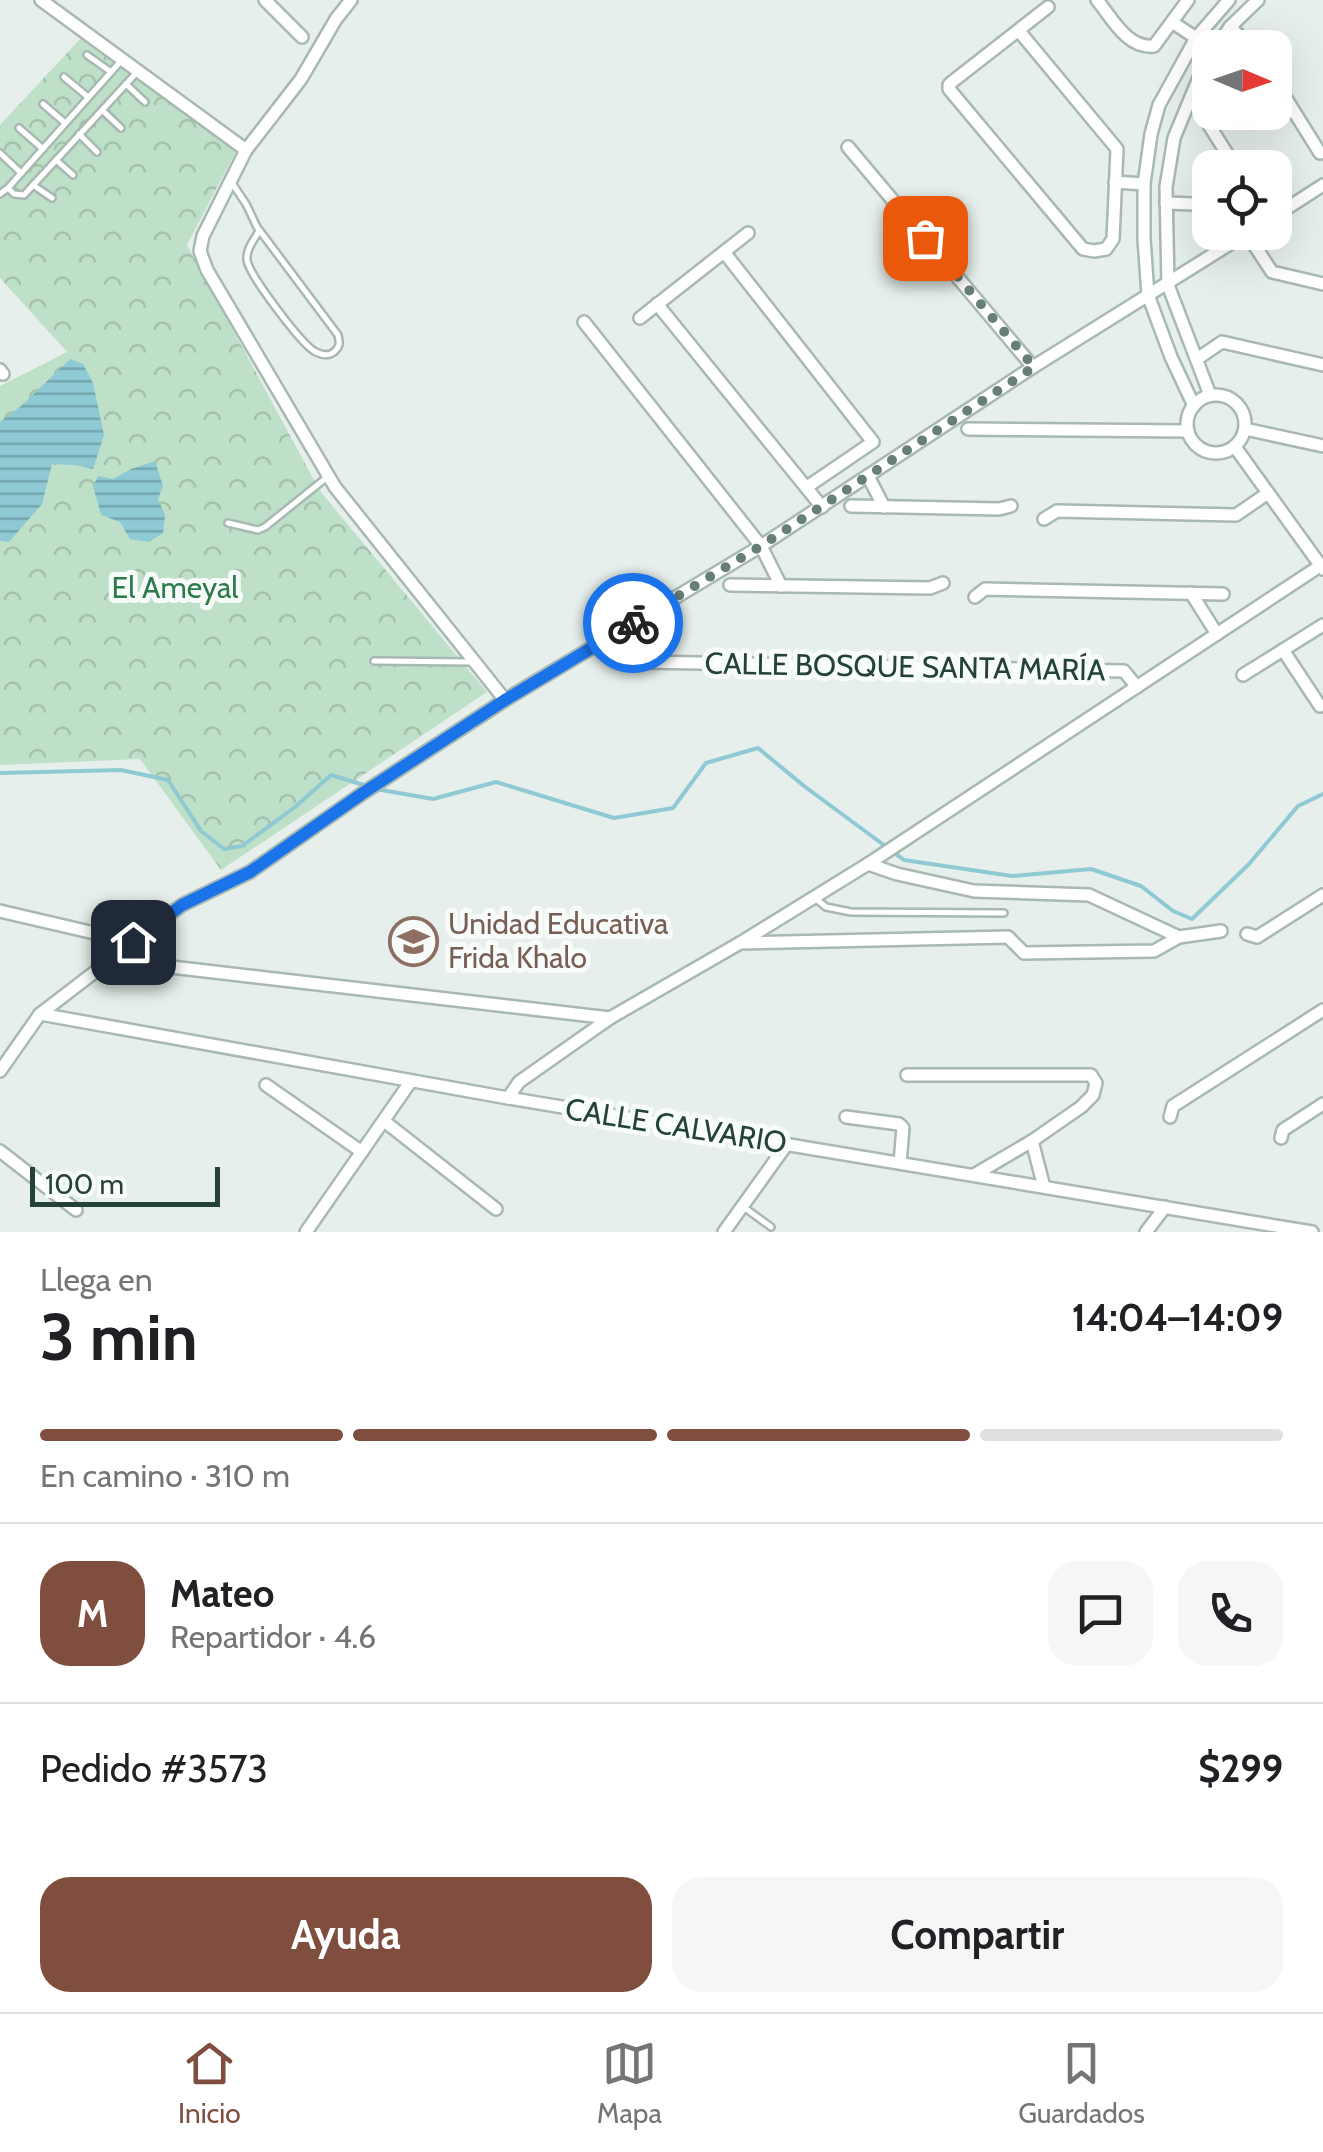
<!DOCTYPE html>
<html lang="es">
<meta charset="utf-8">
<style>
:root{--surface:#fff;--page:#f6f6f6;--text:#202124;--muted:#757577;--line:#e0e0e0;--accent:#7f4e3f}
body{margin:0;font-family:Cabin,sans-serif;background:var(--page);color:var(--text);height:100vh;display:flex;flex-direction:column;font-size:38px;white-space:nowrap}
*{box-sizing:border-box;margin:0}
p{font-size:32px;color:var(--muted)}
.icon{flex:none;width:55px;height:55px;fill:none;stroke:currentColor;stroke-width:2;stroke-linecap:round;stroke-linejoin:round}
.map{position:relative;height:1232px;overflow:hidden}
.side{display:flex;flex-direction:column;background:var(--surface);flex:1}
.side>*{flex:none}
.needle{width:65px;rotate:92deg}
.controls{position:absolute;left:1192px;top:30px;display:grid;gap:20px}
.controls a{display:grid;place-items:center;width:100px;height:100px;border-radius:20px;background:var(--surface);box-shadow:0 10px 40px #0002;font-size:50px}
.scale{position:absolute;left:30px;bottom:25px;width:190px;box-sizing:border-box;padding-left:10px;border:5px solid #24423a;border-top:0;font-size:28px;line-height:35px;white-space:nowrap;color:#24423a;-webkit-text-stroke:8px #f7fbf9;paint-order:stroke}
.pin{position:absolute;display:grid;place-items:center;width:85px;height:85px;color:#fff;margin:-42px;border-radius:20px;box-shadow:0 5px 15px #0006}
.courier{position:absolute;display:grid;place-items:center;width:100px;height:100px;margin:-50px;border:8px solid #1a73e8;border-radius:50%;background:#fff;color:#222;box-shadow:0 2px 12px #0007}
.head em{font-style:normal;font-weight:800}
.head div{display:flex;flex-direction:column-reverse}
.head{display:flex;align-items:center;justify-content:space-between;height:170px;padding:0 40px}
h1{font-size:65px;font-weight:800;line-height:75px}
.bar{display:grid;grid-template-columns:repeat(4,1fr);gap:15px 10px;align-content:center;height:120px;padding:0 40px}
.bar i{height:12px;border-radius:8px;background:var(--line)}
.bar .selected{background:var(--accent)}
.bar p{grid-column:span 4}
.line{display:flex;align-items:center;gap:25px;padding:0 40px;border-top:2px solid var(--line)}
.line div{flex:1}
.round{display:grid;place-items:center;flex:none;width:105px;height:105px;border-radius:30px;background:var(--page)}
.button{display:flex;gap:20px;margin-top:auto;padding:20px 40px}
.button a{flex:1;height:115px;border-radius:30px;background:var(--accent);color:#fff;font-size:40px;font-weight:800;line-height:115px;text-align:center}
.button a+a{background:var(--page);color:var(--text)}
.tabs{display:flex;justify-content:space-around;align-items:center;height:140px;border-top:2px solid var(--line);background:var(--surface);font-size:28px;color:var(--muted)}
.tabs a{display:grid;justify-items:center;gap:5px}
.tabs .selected{color:var(--accent)}
.map>svg:first-child{display:block}
.park{fill:url(#park-crowns)}
.water{fill:url(#water-rules)}
.lines{fill:none;stroke-linecap:round;stroke-linejoin:round}
.stream{stroke:#8ec9d4;stroke-width:4}
.lane-casing{stroke:#a8b8b2;stroke-width:10}
.street-casing{stroke:#a8b8b2;stroke-width:16}
.lane{stroke:#fff;stroke-width:5}
.street{stroke:#fff;stroke-width:11}
.done{stroke:#687f78;stroke-width:10;stroke-dasharray:0 18}
.route{stroke:#1a73e8;stroke-width:12}
.labels{text-anchor:middle;stroke-width:10;stroke-linejoin:round;paint-order:stroke}
.park-label{font-size:30px;fill:#2d7a4b;stroke:#f7fbf9}
.street-label{font-size:30px;fill:#24423a;stroke:#f7fbf9}
.education-label{font-size:30px;fill:#785e54;stroke:#f7fbf9;text-anchor:start}
</style>
<div class="map">
<svg width="1323" height="1232" viewBox="0 0 1323 1232">
<defs>
<pattern id="park-crowns" width="20" height="18" patternUnits="userSpaceOnUse" patternTransform="scale(2.5)"><rect width="20" height="18" fill="#bfe0c8"/><path d="M2 6a3 3 0 1 1 6 0M12 15a3 3 0 1 1 6 0" fill="none" stroke="#a4c1ad"/></pattern>
<pattern id="water-rules" width="6" height="5" patternUnits="userSpaceOnUse" patternTransform="scale(2.5)"><rect width="6" height="5" fill="#8ec9d4"/><path d="M0 2.5h6" fill="none" stroke="#74a5ad"/></pattern>
</defs>
<rect width="100%" height="100%" fill="#e6efeb"/>
<polygon class="park" points="81,38 236,151 187,245 320,491 487,692 221,870 140,759 0,765 0,386 67,352 0,278 0,125"/>
<g class="water">
<polygon points="70,359 83,364 93,383 104,435 93,469 75,465 52,464 42,504 9,542 0,541 0,422 21,406"/>
<polygon points="155,461 163,486 158,499 165,515 163,533 149,542 130,539 120,522 101,515 93,486 98,476 113,479 131,469"/>
</g>
<g class="lines">
<g class="stream">
<polyline points="0,773 121,770 168,780 201,831 224,849 242,846 295,807 331,775 367,786"/>
<polyline points="376,789 433,799 496,782 614,818 673,808 706,763 758,748 804,786 904,860 1012,876 1091,869 1141,886 1173,911 1192,919 1249,864 1298,806 1323,794"/>
</g>
<defs>
<g id="lane">
<polyline points="87,55 111,72"/>
<polyline points="120,62 8,188 14,194 24,195 138,71"/>
<polyline points="64,77 88,97"/>
<polyline points="126,84 145,102"/>
<polyline points="43,104 65,123"/>
<polyline points="102,110 121,128"/>
<polyline points="19,128 43,149"/>
<polyline points="79,134 97,152"/>
<polyline points="0,153 21,173"/>
<polyline points="56,160 73,175"/>
<path d="M 232,183 L 246,204 L 257,227 L 338,335 C 339,342 341,344 336,350 C 330,357 321,355 314,351 C 300,342 249,275 247,260 C 246,249 254,240 259,231"/>
<polyline points="33,185 52,198"/>
<polyline points="0,194 8,188"/>
<polyline points="228,523 258,530 265,527 326,478"/>
<polyline points="374,661 472,662"/>
<polyline points="816,899 826,907 851,912 1004,913"/>
<polyline points="745,1208 771,1227"/>
</g>
<g id="street">
<polyline points="41,0 246,150"/>
<polyline points="265,0 302,37"/>
<polyline points="351,0 336,19 301,79 246,150 203,236 200,251 207,270 335,487 505,700"/>
<path d="M 1097,0 C 1112,18 1127,49 1154,46 L 1188,0"/>
<polyline points="1172,22 1196,38"/>
<polyline points="1230,27 1253,48"/>
<polyline points="1019,31 1117,149 1113,239 1106,249 1094,251 1083,249 949,89 949,85 952,82 1048,7"/>
<polyline points="1216,48 1230,27 1258,0"/>
<polyline points="1275,81 1320,153"/>
<polyline points="1209,125 1236,168"/>
<polyline points="848,147 1033,367"/>
<polyline points="1115,182 1144,184"/>
<polyline points="1166,203 1194,204 1210,195"/>
<polyline points="1275,216 1323,185"/>
<polyline points="1247,234 1272,272 1323,284"/>
<polyline points="724,252 873,442 807,487"/>
<polyline points="657,304 822,507"/>
<polyline points="640,318 748,233"/>
<polyline points="584,322 761,546 781,586"/>
<polyline points="1197,359 1222,342 1323,365"/>
<polyline points="0,370 3,374"/>
<circle cx="1216" cy="424" r="29"/>
<polyline points="1210,395 1168,285 1166,187 1174,138 1203,68 1210,57"/>
<polyline points="1194,406 1171,357 1148,295 1144,239 1144,184 1151,134 1159,105 1196,38 1229,0"/>
<polyline points="968,429 1188,431"/>
<polyline points="1245,429 1323,446"/>
<polyline points="1235,447 1323,569"/>
<polyline points="868,476 884,507"/>
<polyline points="851,506 999,509 1011,506"/>
<polyline points="1044,519 1057,511 1236,515 1268,493"/>
<polyline points="730,585 930,588 943,583"/>
<polyline points="1191,593 1217,634"/>
<polyline points="975,597 985,589 1223,594"/>
<polyline points="624,629 644,662 1124,671 1137,687"/>
<polyline points="1283,650 1320,706"/>
<polyline points="1243,675 1323,625"/>
<polyline points="868,864 897,874 974,891 1089,895 1179,937 1221,931"/>
<polyline points="0,911 133,942"/>
<polyline points="1247,934 1257,937 1323,895"/>
<polyline points="740,943 868,864 1323,564"/>
<polyline points="111,960 610,1018"/>
<polyline points="40,1014 508,1098 1312,1232"/>
<polyline points="0,1071 40,1014 182,905 250,872 363,793 505,700 761,546 1033,367 1249,232"/>
<polyline points="907,1075 1091,1075 1096,1083 1093,1095 1081,1107 1032,1141 974,1175"/>
<polyline points="266,1085 362,1152"/>
<polyline points="508,1098 519,1082 610,1018 740,943 1008,937 1024,953 1154,951 1179,937"/>
<polyline points="846,1117 899,1124 903,1128 900,1163"/>
<polyline points="1170,1117 1173,1106 1323,1010"/>
<polyline points="384,1121 496,1209"/>
<polyline points="1281,1138 1283,1130 1323,1104"/>
<polyline points="1032,1141 1044,1187"/>
<polyline points="0,1151 76,1210"/>
<polyline points="306,1232 411,1081"/>
<polyline points="724,1232 787,1144"/>
<polyline points="1146,1232 1165,1207"/>
</g>
</defs>
<use href="#lane" class="lane-casing"/>
<use href="#street" class="street-casing"/>
<use href="#lane" class="lane"/>
<use href="#street" class="street"/>
</g>
<g class="lines">
<polyline class="done" points="633,623 761,546 1034,367 925,238"/>
<polyline class="route" points="133,942 182,905 250,872 363,793 505,700 633,623"/>
</g>
<defs>
<symbol id="school-ring" viewBox="-11 -11 22 22"><circle r="9.5" fill="#f7fbf9" stroke="#8d6e63" stroke-width="1.5"/><path d="M0-5L7-2L0 1L-7-2ZM-4 1L0 2.5L4 1V4Q0 6-4 4Z" fill="#8d6e63"/></symbol>
</defs>
<g fill-rule="evenodd">
<use href="#school-ring" x="386" y="914" width="55" height="55"/>
</g>
<g class="labels">
<g class="park-label">
<text x="175" y="598">El Ameyal</text>
</g>
<g class="street-label">
<text transform="translate(905 667) rotate(1)" y="10">CALLE BOSQUE SANTA MARÍA</text>
<text transform="translate(676 1126) rotate(9)" y="10">CALLE CALVARIO</text>
</g>
<g class="education-label">
<text x="448" y="934">Unidad Educativa<tspan x="448" dy="34">Frida Khalo</tspan></text>
</g>
</g>
</svg>
<div class="controls">
<a><svg class="needle" viewBox="-14 -14 28 28"><path d="M0-13l5 13h-10z" fill="#e53935"/><path d="M0 13l5-13h-10z" fill="#757577"/></svg></a>
<a><svg class="icon" aria-label="locate" viewBox="0 0 24 24"><circle cx="12" cy="12" r="6"/><path d="M12 2v4M12 18v4M2 12h4M18 12h4"/></svg></a>
</div>
<div class="scale">100 m</div>
<div class="pin" style="left:925px;top:238px;background:#ea580c"><svg class="icon" aria-label="bag" viewBox="0 0 24 24"><path d="M5 8h14l-1 12H6zM9 8a3 3 0 0 1 6 0"/></svg></div>
<div class="pin" style="left:133px;top:942px;background:#1f2937"><svg class="icon" aria-label="home" viewBox="0 0 24 24"><path d="M3 11l9-7 9 7M6 9v11h12V9"/></svg></div>
<div class="courier" style="left:633px;top:623px"><svg class="icon" aria-label="bike" viewBox="0 0 24 24"><circle cx="6" cy="16" r="4"/><circle cx="18" cy="16" r="4"/><path d="M6 16l4-8h5l3 8M10 8l3 8H6M13 5h3"/></svg></div>
</div>
<section class="side">
<div class="head"><div><h1>3 min</h1><p>Llega en</p></div><em>14:04–14:09</em></div>
<div class="bar"><i class="selected"></i><i class="selected"></i><i class="selected"></i><i></i><p>En camino · 310 m</p></div>
<div class="line" style="height:180px"><b class="round" style="background:var(--accent);color:#fff">M</b><div><b>Mateo</b><p>Repartidor · 4.6</p></div><a class="round"><svg class="icon" aria-label="chat" viewBox="0 0 24 24"><path d="M4 5h16v11H9l-5 4z"/></svg></a><a class="round"><svg class="icon" aria-label="phone" viewBox="0 0 24 24"><path d="M5 4h4l2 5-3 2q2 4 5 5l2-3 5 2v4C11 20 4 13 5 4z"/></svg></a></div>
<div class="line" style="height:130px"><div>Pedido #3573</div><b>$299</b></div>
<div class="button"><a>Ayuda</a><a>Compartir</a></div>
</section>
<nav class="tabs">
<a class="selected"><svg class="icon" aria-label="home" viewBox="0 0 24 24"><path d="M3 11l9-7 9 7M6 9v11h12V9"/></svg>Inicio</a>
<a><svg class="icon" aria-label="map" viewBox="0 0 24 24"><path d="M3 6l6-2 6 2 6-2v14l-6 2-6-2-6 2zM9 4v14M15 6v14"/></svg>Mapa</a>
<a><svg class="icon" aria-label="saved" viewBox="0 0 24 24"><path d="M7 4h10v16l-5-4-5 4z"/></svg>Guardados</a>
</nav>
